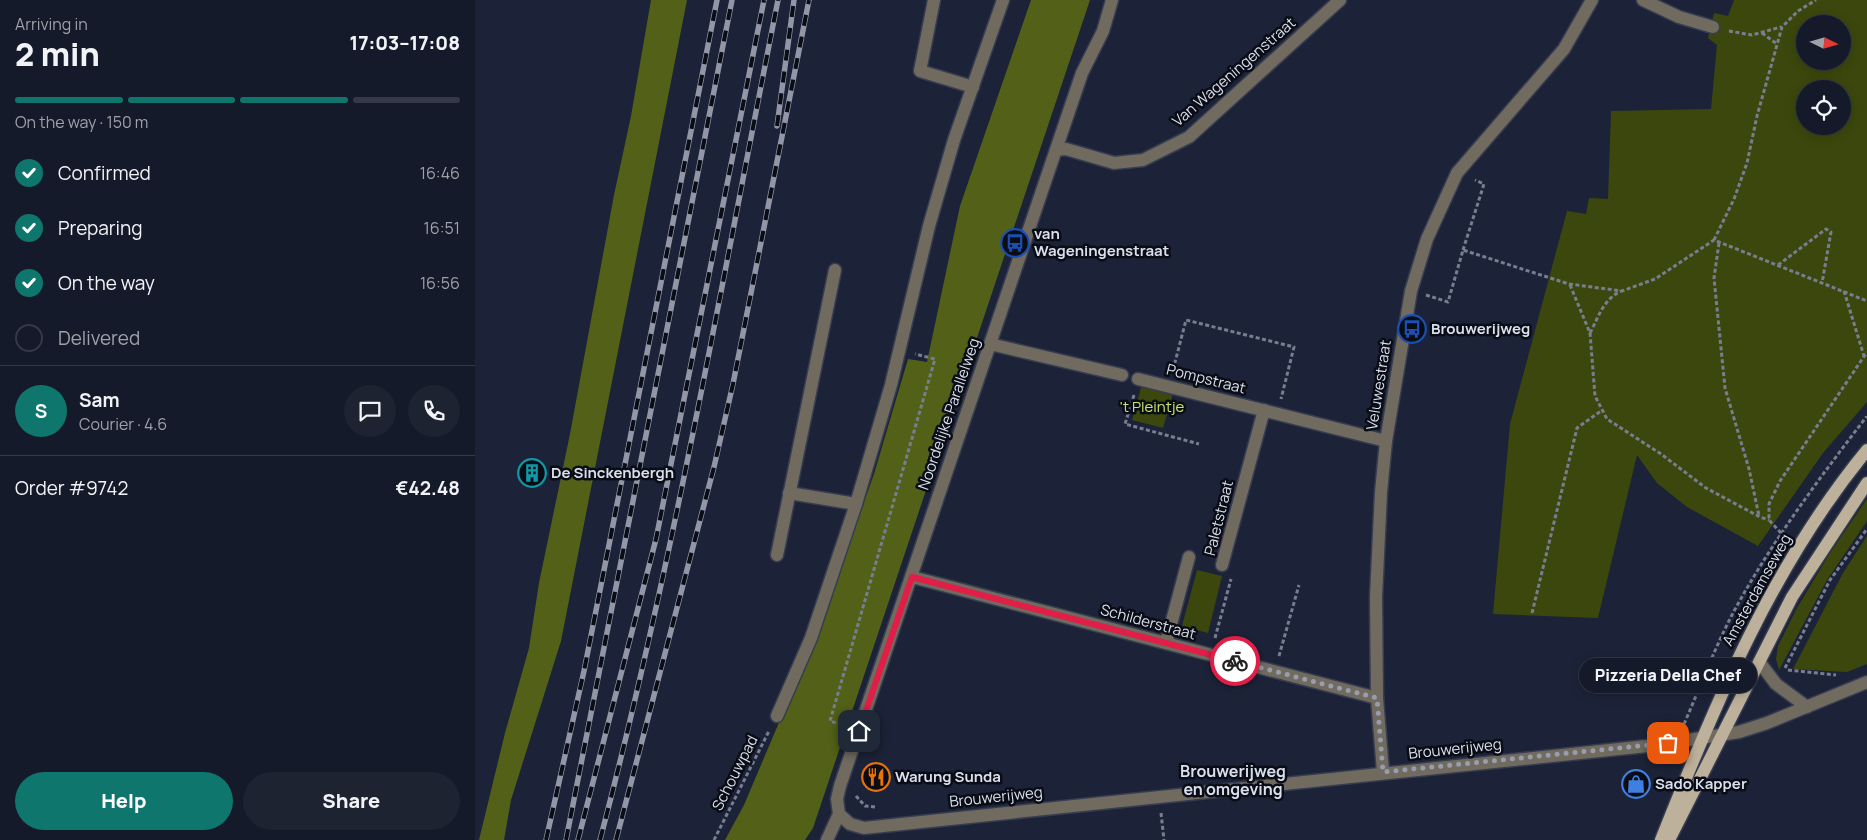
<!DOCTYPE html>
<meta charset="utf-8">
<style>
:root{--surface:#151a2a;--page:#1e2332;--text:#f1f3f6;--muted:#9da1a8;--line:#343847;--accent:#0f766e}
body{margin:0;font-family:Manrope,sans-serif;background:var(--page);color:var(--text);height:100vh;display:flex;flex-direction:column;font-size:19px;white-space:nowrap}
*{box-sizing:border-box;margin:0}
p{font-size:16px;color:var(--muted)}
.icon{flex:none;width:28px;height:28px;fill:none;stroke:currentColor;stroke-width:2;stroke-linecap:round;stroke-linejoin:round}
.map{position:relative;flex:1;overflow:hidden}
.side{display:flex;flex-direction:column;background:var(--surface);width:475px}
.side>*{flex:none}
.needle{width:32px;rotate:95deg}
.fabs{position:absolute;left:1321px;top:15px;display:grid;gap:10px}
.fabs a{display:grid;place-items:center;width:55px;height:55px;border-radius:50%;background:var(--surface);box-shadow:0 2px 12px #0003,0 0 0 1px var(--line);font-size:25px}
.pin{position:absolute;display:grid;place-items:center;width:42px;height:42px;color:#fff;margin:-21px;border-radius:10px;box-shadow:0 2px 8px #0006}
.courier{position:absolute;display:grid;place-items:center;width:50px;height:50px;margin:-25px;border:4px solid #e11d48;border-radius:50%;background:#fff;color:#222;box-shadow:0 1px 6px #0007}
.bubble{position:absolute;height:35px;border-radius:18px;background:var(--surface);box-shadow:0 2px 12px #0003,0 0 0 1px var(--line);font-size:16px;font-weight:800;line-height:35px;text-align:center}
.head em{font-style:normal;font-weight:800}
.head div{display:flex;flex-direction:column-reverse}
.head{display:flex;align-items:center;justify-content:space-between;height:85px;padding:0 15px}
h1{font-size:32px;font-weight:800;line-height:38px}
.bar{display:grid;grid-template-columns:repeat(4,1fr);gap:8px 5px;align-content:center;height:60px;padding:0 15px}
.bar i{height:6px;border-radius:4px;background:var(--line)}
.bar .selected{background:var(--accent)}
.bar p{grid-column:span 4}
.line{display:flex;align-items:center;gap:12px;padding:0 15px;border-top:1px solid var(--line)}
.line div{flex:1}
.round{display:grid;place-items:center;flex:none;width:52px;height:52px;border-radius:26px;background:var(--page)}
ol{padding:0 15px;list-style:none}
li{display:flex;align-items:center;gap:15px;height:55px}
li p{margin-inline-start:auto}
li .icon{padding:5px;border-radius:50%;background:var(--accent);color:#fff;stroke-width:4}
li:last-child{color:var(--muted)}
li i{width:28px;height:28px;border:2px solid var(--line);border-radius:50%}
.action{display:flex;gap:10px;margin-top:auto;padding:10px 15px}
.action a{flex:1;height:58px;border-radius:30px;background:var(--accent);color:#fff;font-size:20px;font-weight:800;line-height:58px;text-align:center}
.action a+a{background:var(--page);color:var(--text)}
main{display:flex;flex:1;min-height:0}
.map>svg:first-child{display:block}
.green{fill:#3c470d;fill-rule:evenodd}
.forest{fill:#526117}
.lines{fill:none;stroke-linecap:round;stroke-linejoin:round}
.minor-casing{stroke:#373d51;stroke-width:15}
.major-casing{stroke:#373d51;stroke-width:15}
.path{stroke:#787e90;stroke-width:3;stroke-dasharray:4 2.5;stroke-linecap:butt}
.minor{stroke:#716a5f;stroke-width:12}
.major{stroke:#beb19b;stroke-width:12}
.rail-casing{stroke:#9197a7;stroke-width:5.5}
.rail{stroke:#0a0d16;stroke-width:4;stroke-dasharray:11;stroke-linecap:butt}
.done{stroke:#989dae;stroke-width:5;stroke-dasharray:0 9}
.route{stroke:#e11d48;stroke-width:6}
.labels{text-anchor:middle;stroke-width:5;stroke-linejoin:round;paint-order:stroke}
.street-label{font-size:15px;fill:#dadfed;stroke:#0a0d16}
.poi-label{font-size:15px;font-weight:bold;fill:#dadfed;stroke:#0a0d16;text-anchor:start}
.park-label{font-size:15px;fill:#c9e66a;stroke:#0a0d16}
.neighbourhood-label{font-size:16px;font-weight:bold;fill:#dadfed;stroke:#0a0d16}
</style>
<main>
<section class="side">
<div class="head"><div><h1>2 min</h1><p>Arriving in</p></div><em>17:03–17:08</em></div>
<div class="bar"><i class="selected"></i><i class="selected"></i><i class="selected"></i><i></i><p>On the way · 150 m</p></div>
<ol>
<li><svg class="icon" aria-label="check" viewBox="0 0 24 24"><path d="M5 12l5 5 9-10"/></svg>Confirmed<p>16:46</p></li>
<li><svg class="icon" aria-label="check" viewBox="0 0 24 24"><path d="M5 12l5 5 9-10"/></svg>Preparing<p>16:51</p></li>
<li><svg class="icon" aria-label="check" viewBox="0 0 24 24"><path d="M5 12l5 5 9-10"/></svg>On the way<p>16:56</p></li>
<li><i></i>Delivered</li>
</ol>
<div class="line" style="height:90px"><b class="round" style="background:var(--accent);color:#fff">S</b><div><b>Sam</b><p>Courier · 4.6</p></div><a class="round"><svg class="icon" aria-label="chat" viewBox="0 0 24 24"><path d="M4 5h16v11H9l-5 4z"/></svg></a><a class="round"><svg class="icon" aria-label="phone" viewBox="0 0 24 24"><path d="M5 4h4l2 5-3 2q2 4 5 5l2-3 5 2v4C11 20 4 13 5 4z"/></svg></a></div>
<div class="line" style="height:65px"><div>Order #9742</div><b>€42.48</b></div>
<div class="action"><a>Help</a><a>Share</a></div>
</section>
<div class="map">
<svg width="1392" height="840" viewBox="0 0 1392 840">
<rect width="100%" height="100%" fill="#1c2338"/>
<g class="green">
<path d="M 1259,0 L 1392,0 L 1392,402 L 1348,453 L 1283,546 L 1212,507 L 1182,483 L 1162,455 L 1123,618 L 1018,614 L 1035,424 L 1092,211 L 1111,214 L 1114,198 L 1133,199 L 1136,111 L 1236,109 L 1242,45 L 1233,38 L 1239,13 L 1253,16 ZM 1330,24 L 1368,24 L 1368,61 L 1330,61 ZM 1330,89 L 1368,89 L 1368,126 L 1330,126 Z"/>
<polygon points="667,384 698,393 688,428 657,420"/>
<polygon points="1392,499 1392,521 1352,580 1304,670 1301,659 1303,646 1322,608 1355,553"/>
<polygon points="1392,536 1392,664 1372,672 1318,669 1368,573"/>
<polygon points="722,570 747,576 733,633 707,626"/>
</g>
<g class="forest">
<polygon points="176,0 212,0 86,641 36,800 29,840 4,840 30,733 54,648 64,583 95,434 139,195 156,116"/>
<polygon points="556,0 615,0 338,828 330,840 250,840 269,805 345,626 399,474 433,359 452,362 485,206"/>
</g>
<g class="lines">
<defs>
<g id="minor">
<polyline points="459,0 445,71 498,87"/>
<polyline points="1168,0 1204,17 1238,27"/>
<polyline points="581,150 591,149 639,163 668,160 714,137 865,0"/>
<polyline points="515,344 647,375"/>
<polyline points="663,379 911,441"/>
<polyline points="314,493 381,504 416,385 454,226 479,140 528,0"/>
<polyline points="302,555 360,270"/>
<polyline points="747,565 789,410"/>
<polyline points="437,577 902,698"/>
<polyline points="691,643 714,557"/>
<polyline points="1285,663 1301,684 1332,707"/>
<polyline points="302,716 336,638 381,504"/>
<polyline points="908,772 902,698 901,597 906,492 911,441 936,291 952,239 982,173 1089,49 1117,0"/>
<polyline points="364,814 375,824 389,828 1182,745 1264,732 1292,723 1392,682"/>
<polyline points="352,840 364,814 362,799 365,786 607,73 628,31 637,0"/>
</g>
<g id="major">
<path d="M 1186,840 C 1240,704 1298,564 1392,450"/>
<polyline points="1194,840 1317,597 1392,483"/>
</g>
</defs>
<use href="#minor" class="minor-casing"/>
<use href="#major" class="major-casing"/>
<g class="path">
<polyline points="1254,31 1277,35 1306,27"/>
<polyline points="1287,33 1302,44"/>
<polyline points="1239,240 1259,199 1272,163 1282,116 1307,27 1323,11 1341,0"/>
<polyline points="1244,243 1239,278 1250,388 1274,469 1284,516"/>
<polyline points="988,250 1009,184 1000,180"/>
<polyline points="1303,265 1351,229 1356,232 1347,283"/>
<polyline points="1095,285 1115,333 1120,396 1132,419 1186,454 1231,488 1285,517 1294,520"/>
<polyline points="1369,291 1389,356"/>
<polyline points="951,295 973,302 988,250 1094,284 1147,291 1180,279 1239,240 1392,301"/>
<path d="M 1115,333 C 1124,316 1128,300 1146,291"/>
<polyline points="698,370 711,320 819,347 806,399"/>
<polyline points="659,395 650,424 724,444"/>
<polyline points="1306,533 1294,520 1294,504 1305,481 1392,352"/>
<polyline points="1057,613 1102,428 1126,411"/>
<polyline points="740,638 756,579"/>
<polyline points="804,656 824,585"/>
<polyline points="1310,668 1355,580 1392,529"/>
<polyline points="1313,670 1361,675"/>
<path d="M 1209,724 C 1227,683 1242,641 1264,602 C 1301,536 1346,476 1392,416"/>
<polyline points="367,725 355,721 460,359 440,354"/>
<polyline points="381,796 390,806 400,807"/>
<polyline points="686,813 689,840"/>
<polyline points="239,840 294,731"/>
</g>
<use href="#minor" class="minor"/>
<use href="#major" class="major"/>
<defs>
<g id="rail">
<polyline points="302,126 319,0"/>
<polyline points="71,840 109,671 242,0"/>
<polyline points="91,840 257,0"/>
<polyline points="103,840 181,539 289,0"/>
<path d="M 125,840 C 198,563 247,281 303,0"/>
<polyline points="141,840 239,467 258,384 334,0"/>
</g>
</defs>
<use href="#rail" class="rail-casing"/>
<use href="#rail" class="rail"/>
</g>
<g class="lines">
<polyline class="done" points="760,661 902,698 908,772 1193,743"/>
<polyline class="route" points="384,731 437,577 760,661"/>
</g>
<defs>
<symbol id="bus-ring" viewBox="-11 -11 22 22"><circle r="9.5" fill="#0a0d16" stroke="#1a4fb4" stroke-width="1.5"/><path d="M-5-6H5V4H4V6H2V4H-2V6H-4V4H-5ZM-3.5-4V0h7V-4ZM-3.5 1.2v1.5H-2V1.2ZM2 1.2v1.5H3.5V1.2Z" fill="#1a4fb4"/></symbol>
<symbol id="building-ring" viewBox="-11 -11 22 22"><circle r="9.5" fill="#0a0d16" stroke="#0f9aa8" stroke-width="1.5"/><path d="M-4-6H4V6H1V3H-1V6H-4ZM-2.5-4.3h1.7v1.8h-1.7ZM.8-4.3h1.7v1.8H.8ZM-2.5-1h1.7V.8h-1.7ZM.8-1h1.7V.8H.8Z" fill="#0f9aa8"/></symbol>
<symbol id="restaurant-ring" viewBox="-11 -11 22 22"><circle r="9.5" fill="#0a0d16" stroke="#e8710a" stroke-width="1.5"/><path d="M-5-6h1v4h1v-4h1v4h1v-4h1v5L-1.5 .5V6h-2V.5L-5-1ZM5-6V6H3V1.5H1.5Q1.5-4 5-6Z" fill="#e8710a"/></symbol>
<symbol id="shop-ring" viewBox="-11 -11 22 22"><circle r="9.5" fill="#0a0d16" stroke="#3f7fe0" stroke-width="1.5"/><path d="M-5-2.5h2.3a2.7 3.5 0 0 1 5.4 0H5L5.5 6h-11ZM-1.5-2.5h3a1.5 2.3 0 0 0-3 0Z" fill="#3f7fe0"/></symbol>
</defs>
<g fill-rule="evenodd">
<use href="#bus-ring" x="524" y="227" width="32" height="32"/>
<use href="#bus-ring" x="921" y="313" width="32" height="32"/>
<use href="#building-ring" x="41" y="457" width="32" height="32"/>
<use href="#restaurant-ring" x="385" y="761" width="32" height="32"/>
<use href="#shop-ring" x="1145" y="768" width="32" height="32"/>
</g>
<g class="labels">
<g class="street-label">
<text transform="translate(759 72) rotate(-41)" y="5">Van Wageningenstraat</text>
<text transform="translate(731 379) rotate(14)" y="5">Pompstraat</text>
<text transform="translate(904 385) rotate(-81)" y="5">Veluwestraat</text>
<text transform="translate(474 414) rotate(-71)" y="5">Noordelijke Parallelweg</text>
<text transform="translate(744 518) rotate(-76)" y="5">Paletstraat</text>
<text transform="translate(1282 590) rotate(-61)" y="5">Amsterdamseweg</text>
<text transform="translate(673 622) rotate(15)" y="5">Schilderstraat</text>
<text transform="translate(980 749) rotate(-6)" y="5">Brouwerijweg</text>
<text transform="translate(260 773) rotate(-63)" y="5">Schouwpad</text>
<text transform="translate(521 797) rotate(-6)" y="5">Brouwerijweg</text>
</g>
<g class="poi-label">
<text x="559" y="239">van<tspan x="559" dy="17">Wageningenstraat</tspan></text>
<text x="956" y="334">Brouwerijweg</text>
<text x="76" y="478">De Sinckenbergh</text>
<text x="420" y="782">Warung Sunda</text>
<text x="1180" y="789">Sado Kapper</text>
</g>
<g class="park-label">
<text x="677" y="412">'t Pleintje</text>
</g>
<g class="neighbourhood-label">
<text x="758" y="777">Brouwerijweg<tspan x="758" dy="18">en omgeving</tspan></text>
</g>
</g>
</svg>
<div class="fabs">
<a><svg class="needle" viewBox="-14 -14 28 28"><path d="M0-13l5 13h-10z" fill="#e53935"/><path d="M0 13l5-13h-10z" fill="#9da1a8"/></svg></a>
<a><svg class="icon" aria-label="locate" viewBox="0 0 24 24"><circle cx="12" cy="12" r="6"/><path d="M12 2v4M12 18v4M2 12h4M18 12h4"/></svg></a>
</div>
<div class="pin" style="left:1193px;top:743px;background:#ea580c"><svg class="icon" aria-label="bag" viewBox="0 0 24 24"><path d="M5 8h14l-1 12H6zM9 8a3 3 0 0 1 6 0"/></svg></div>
<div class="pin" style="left:384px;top:731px;background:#1f2937"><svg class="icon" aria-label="home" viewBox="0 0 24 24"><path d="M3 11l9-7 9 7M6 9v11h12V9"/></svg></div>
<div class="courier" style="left:760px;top:661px"><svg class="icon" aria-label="bike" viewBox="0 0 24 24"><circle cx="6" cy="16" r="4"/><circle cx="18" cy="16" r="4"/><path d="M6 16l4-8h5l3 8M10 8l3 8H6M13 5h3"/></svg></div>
<div class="bubble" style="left:1104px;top:658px;width:178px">Pizzeria Della Chef</div>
</div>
</main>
